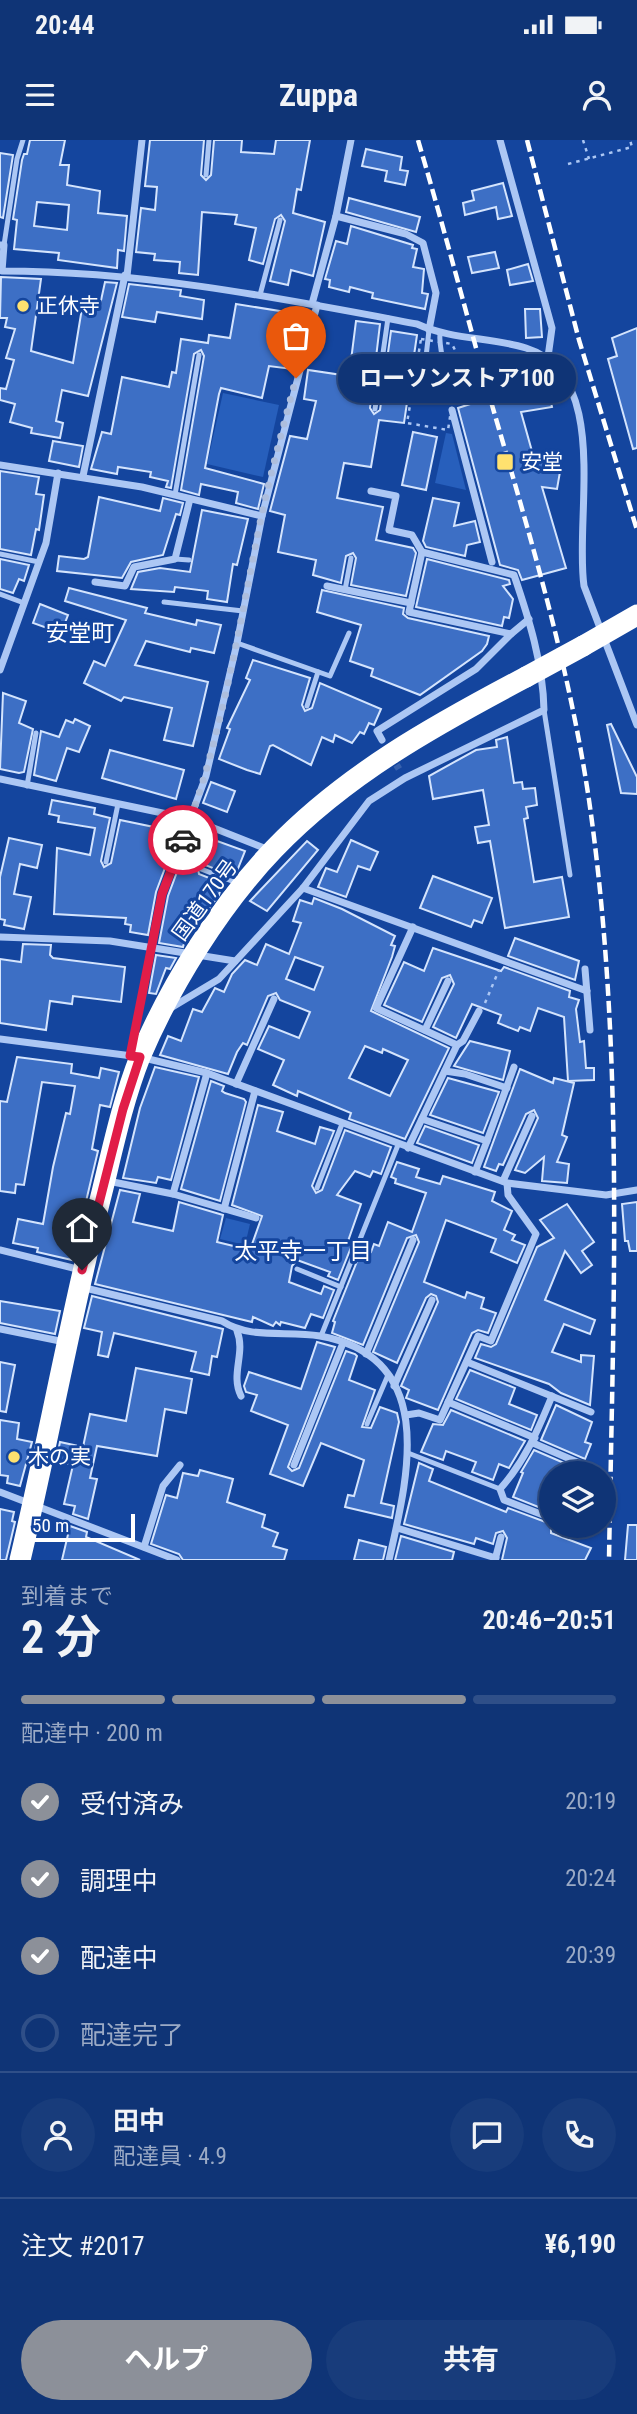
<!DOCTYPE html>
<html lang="ja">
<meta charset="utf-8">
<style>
:root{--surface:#0f3476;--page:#183c7b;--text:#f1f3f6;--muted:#9baac5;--line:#2f4f88;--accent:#8c9099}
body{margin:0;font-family:"Roboto Condensed","Noto Sans JP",sans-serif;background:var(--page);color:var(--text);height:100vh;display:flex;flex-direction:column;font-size:26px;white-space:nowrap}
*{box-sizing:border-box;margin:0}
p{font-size:23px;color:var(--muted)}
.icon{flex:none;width:38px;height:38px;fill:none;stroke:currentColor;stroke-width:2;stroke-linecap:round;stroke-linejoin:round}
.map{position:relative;height:1420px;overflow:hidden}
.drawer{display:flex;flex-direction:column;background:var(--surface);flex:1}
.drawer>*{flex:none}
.tools{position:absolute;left:539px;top:1321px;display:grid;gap:14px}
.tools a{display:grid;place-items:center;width:77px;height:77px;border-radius:50%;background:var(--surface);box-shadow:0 2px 5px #0004,0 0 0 2px var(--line);font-size:35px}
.scale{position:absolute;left:21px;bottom:18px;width:114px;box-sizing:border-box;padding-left:7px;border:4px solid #fff;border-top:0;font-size:19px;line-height:24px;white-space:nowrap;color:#fff;-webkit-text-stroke:5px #14459e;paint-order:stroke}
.pin{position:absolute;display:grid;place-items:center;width:60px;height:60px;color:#fff;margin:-72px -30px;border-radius:50% 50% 50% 0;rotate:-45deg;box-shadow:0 0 7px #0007}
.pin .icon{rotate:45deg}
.courier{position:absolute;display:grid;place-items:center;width:70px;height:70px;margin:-35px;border:5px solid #e11d48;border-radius:50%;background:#fff;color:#222;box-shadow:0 2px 9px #0007}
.bubble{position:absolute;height:49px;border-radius:24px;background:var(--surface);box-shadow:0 2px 5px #0004,0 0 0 2px var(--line);font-size:23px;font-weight:700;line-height:49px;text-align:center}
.overview em{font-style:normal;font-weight:700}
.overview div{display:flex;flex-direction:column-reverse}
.overview{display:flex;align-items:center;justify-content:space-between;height:119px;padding:0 21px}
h1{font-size:46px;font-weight:700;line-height:52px}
.bar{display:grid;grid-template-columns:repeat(4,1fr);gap:10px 7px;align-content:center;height:84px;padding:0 21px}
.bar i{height:9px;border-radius:5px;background:var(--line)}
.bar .on{background:var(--accent)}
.bar p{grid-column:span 4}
.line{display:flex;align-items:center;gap:18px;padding:0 21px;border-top:2px solid var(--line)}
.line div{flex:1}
.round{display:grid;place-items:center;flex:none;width:74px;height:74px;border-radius:37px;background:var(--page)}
ol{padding:0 21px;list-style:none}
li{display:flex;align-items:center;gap:21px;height:77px}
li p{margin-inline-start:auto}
li .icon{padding:7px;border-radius:50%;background:var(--accent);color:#fff;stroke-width:4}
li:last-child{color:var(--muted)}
li i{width:38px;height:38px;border:4px solid var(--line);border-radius:50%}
.primary-button{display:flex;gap:14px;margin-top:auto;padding:14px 21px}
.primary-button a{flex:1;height:80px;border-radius:42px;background:var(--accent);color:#fff;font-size:28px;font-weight:700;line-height:80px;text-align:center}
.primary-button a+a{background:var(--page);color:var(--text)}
.status{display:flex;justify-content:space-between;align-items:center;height:49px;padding:0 35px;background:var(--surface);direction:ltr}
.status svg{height:19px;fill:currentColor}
header{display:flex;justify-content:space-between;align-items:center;height:91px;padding:0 21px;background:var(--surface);font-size:32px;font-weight:700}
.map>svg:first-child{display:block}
.green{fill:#275fbc}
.building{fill:#3d6fc5;stroke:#d4e4fd;stroke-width:2;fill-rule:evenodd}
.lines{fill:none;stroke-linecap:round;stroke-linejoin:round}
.street-tunnel{stroke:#3761ad;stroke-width:7;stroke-dasharray:7 3.5;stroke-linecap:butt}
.path{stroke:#acc7f4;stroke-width:2.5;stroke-dasharray:3.5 5;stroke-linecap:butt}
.lane{stroke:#acc7f4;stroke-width:5}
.street{stroke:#acc7f4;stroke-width:7}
.highway{stroke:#fff;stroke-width:21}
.rail{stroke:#fff;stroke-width:4.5;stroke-dasharray:12 5;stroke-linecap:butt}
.highway-bridge{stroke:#fff;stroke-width:21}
.done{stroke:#adbedd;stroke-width:7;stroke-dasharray:0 12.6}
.route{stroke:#e11d48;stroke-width:9}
.poi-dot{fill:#ffe16f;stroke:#14459e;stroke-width:2.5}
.labels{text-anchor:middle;stroke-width:6;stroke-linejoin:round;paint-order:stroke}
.poi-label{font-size:21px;fill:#fff;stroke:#14459e;text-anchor:start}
.street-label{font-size:21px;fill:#fff;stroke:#14459e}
.neighbourhood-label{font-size:23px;fill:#fff;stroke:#14459e}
</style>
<div class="status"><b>20:44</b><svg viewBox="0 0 49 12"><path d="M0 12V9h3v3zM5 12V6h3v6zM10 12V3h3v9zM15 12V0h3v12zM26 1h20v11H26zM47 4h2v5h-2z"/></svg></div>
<header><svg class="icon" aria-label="menu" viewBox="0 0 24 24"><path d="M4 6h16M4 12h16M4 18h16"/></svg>Zuppa<svg class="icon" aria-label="person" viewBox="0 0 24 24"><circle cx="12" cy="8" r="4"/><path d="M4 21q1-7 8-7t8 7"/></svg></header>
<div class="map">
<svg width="637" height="1420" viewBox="0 0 637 1420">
<rect width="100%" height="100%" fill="#14459e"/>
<g class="green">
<polygon points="223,253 279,265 263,337 207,324"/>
<polygon points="446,293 452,294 466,350 435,343"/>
<polygon points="226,1078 250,1084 245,1105 220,1099"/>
</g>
<g class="building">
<path d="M 30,0 L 65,0 L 60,25 L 69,25 L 67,45 L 100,51 L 98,73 L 127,76 L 124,111 L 118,110 L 117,128 L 58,120 L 59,113 L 14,109 L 17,80 L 13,79 L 22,20 L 24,14 L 27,14 ZM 37,62 L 69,65 L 67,90 L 34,86 Z"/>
<polygon points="150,0 204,0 201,35 206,40 211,35 214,0 242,0 241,12 274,14 276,0 310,0 301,50 297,49 293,73 325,82 313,136 291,130 288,145 270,141 285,81 281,75 275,79 263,124 249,120 256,88 235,84 237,75 202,72 198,135 179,133 180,122 154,120 155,114 136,112 141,68 155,70 157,47 145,46"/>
<polygon points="366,9 402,17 400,30 408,31 405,45 385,41 387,31 362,26"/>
<polygon points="0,13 13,15 3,78 0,77"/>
<polygon points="503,43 512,76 498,79 496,67 465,75 463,63 474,60 472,51"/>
<polygon points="349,58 420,77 416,92 346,72"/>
<polygon points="351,86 413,105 412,108 417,109 413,127 424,129 422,153 428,154 425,169 372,158 373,153 350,147 349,152 329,147 330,140 325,139 336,101 347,104"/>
<polygon points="495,112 499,128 472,133 468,117"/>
<polygon points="528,124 533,141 510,145 507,130"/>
<polygon points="1,137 41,139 31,211 73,223 83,162 100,165 105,142 117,143 88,256 62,250 56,281 63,283 60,298 31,293 32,288 10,282 15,264 0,260 0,248 6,249 14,220 6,218 15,189 5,187 7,178 0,178"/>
<polygon points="129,144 181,150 180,156 204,160 202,179 157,172 155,182 122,177"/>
<polygon points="236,164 305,175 298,200 295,200 292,229 269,226 262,258 221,248 219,254 205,328 264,344 258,369 236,363 238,352 201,344 199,355 181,350 204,216 201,210 194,214 171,348 166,347 168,341 150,337 151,332 118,327 117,334 91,329 102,292 111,294 122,237 169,247 172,232 176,233 181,199 208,203 209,195 230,198"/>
<polygon points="525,169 540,169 542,197 526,198"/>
<polygon points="356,181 380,184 370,268 374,274 380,270 391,191 417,195 404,283 379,280 371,327 344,323 337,358 383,367 376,400 413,408 416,413 406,456 351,445 356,418 353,413 346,416 341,443 313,435 316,420 278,412 285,375 270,371 290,296 307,299 316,261 304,259 308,230 349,236"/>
<polygon points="637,188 637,308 633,309 608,219 617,216 612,198"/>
<polygon points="548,248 552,267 521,272 535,322 561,326 557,349 542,347 566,428 522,440 518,430 500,425 458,268 514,250 515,254"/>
<polygon points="413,292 437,297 426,350 402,345"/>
<polygon points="53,301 83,306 79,327 49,321"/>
<polygon points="0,331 39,337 36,354 44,355 39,390 36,389 31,415 0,409"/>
<polygon points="99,357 160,371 163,358 183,363 180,375 176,374 163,415 131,422 122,438 57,431 59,416 84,419 88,417"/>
<polygon points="433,358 459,363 454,386 475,381 480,402 467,405 465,416 426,407 423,401"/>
<polygon points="202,370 248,379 237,425 233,424 227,462 207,459 208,451 175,447 174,452 131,449 138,432 160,428 190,432"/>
<polygon points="0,419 29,425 24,441 19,439 13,453 0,449"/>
<polygon points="427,419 509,440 510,444 503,446 513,459 509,478 504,477 502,486 416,467"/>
<polygon points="69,448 147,468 145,473 196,485 197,480 221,485 214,513 191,508 190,512 146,501 135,525 208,542 193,606 164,600 172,568 124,557 121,561 84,543 94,521 105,526 126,480 65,461"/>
<polygon points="322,450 404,468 403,474 408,478 489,496 487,504 482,511 420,555 371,536 373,529 350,521 361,485 317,472"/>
<polygon points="40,464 68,475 61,493 33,483"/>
<polygon points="253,520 310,538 302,565 305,571 312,568 320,543 381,569 374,585 369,583 364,594 360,592 352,603 335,595 333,602 322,597 311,625 273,605 270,606 260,634 247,630 219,619 230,589 227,588 250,540 246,538"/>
<polygon points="3,553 26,561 19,583 33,589 24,632 19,633 0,629"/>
<polygon points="75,579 90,586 79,612 67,608 56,641 34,635 41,591 59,597 66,580 73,583"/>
<polygon points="611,584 637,637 637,654 621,653 607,585"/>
<polygon points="507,597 514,643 522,642 523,649 535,648 537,665 526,667 528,678 524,679 534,742 562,737 569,777 505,788 490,701 478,703 475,687 489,685 483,650 433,659 429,636 476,610 497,607 496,600"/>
<polygon points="110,610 184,630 176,659 102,638"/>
<polygon points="211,642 235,651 227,672 203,663"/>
<polygon points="52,660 95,668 94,674 110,678 101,721 104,727 111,723 120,680 154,687 155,682 180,688 156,752 148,795 130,792 131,785 125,784 126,778 54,774 57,708 90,715 95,688 58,682 59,676 49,674"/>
<polygon points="192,692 245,711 237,731 227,727 225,733 203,724 197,725 199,734 222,743 219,755 199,782 190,781 183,807 159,803 168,756"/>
<polygon points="9,698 42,705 37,728 20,724 14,754 31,757 24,789 4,785 5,780 0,779 0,737"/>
<polygon points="351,700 378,712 370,730 358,726 346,757 318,747 326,728 337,732"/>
<polygon points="307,701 318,710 267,771 250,761"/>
<polygon points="433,736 492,758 482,783 474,780 471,787 420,768"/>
<path d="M 314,758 L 342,769 L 395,796 L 391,805 L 395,806 L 392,817 L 371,871 L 449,908 L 405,999 L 349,979 L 351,973 L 298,951 L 297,956 L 273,945 L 284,920 L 258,909 L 269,886 L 299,898 L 310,872 L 280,860 L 276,853 L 268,856 L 247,905 L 243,903 L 237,912 L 228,934 L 160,915 L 168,896 L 181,901 L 193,869 L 202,872 L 215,848 L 224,852 L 232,834 L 245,820 L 257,825 L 266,804 L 289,814 L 301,783 L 293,781 L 300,760 L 312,764 ZM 295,817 L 323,827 L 314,850 L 286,839 ZM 365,906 L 382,913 L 383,909 L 408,920 L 390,956 L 349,938 Z"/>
<polygon points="515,798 579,821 575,840 508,816"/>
<polygon points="23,804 51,805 50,815 53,818 125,827 121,862 73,856 72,864 50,861 46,890 0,883 0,819 21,822"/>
<polygon points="433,808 501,831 504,827 570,851 569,857 579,860 576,869 580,902 584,901 586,928 594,928 594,940 568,941 564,877 538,868 530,891 520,887 518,891 498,883 501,875 472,864 456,898 433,887 454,844 450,835 442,838 422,882 384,865 404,822 424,831"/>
<polygon points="156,815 176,818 170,829 166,828 156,854 149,853"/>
<polygon points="470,901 510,911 503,940 454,926"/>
<polygon points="17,917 72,924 71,933 99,938 101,928 119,932 110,967 100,965 92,1009 98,1011 83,1074 74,1072 70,1095 77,1097 72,1120 37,1112 38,1108 13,1103 18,1079 43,1084 53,1027 66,973 70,974 75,946 42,942 24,1045 16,1044 15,1053 0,1051 0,961 7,962"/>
<polygon points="155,927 199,937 171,1040 158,1037 156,1043 123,1038 140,968"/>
<polygon points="520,929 553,943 554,938 574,943 562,995 567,997 557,1022 569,1024 567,1043 542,1041 544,1017 525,1033 515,1030 538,978 534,970 526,974 503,1025 499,1024 496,1031 484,1027"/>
<polygon points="448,938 499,952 483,993 430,975"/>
<polygon points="211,941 224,946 222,951 225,953 244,959 246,962 220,1061 181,1049"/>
<polygon points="258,965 283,972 277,991 315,1004 320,987 334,991 312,1046 316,1053 322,1050 345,990 391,1007 381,1034 373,1031 370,1037 355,1031 337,1055 361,1064 347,1104 352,1105 338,1140 328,1136 330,1132 297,1120 292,1126 289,1142 321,1154 324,1146 334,1150 323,1178 311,1174 305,1188 281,1182 280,1185 276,1182 273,1186 253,1177 252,1182 95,1144 120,1050 140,1054 133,1082 173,1091 179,1062 223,1075 217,1102 250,1110 262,1076 232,1065"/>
<polygon points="425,986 479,1005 472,1023 417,1003"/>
<polygon points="397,1022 419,1029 416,1037 440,1044 443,1036 495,1052 492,1061 512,1071 504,1090 515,1095 512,1100 525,1105 517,1123 491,1112 496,1099 446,1080 424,1142 465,1158 467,1152 484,1158 481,1168 496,1173 488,1193 478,1190 472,1193 438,1270 406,1258 409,1250 401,1246 438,1162 436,1156 431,1154 426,1158 397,1223 373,1212 419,1102 416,1095 407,1098 363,1205 332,1193 335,1182 333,1181 362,1109 371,1112 374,1104 379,1106 388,1082 412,1092 426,1053 395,1043 396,1039 391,1037"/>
<polygon points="637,1062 637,1111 630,1111 628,1101 625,1101 622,1064"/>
<polygon points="567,1064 594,1102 582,1111 592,1125 581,1133 565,1111 545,1160 595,1180 590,1194 564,1184 552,1212 581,1222 581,1215 594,1216 590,1265 561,1253 549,1244 475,1218 481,1204 491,1207 496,1204 537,1107 554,1098 540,1080"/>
<polygon points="92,1156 223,1189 217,1217 212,1216 209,1235 191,1231 196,1212 114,1193 108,1217 98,1215 102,1192 84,1188"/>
<polygon points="0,1161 60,1171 55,1194 0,1183"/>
<polygon points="317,1202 335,1207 288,1327 292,1331 299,1328 346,1211 355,1214 357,1216 349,1240 375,1250 362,1287 371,1288 380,1267 397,1273 399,1282 381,1363 394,1366 392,1378 345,1367 348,1355 354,1356 364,1320 321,1303 303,1346 270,1334 288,1285 251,1271 257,1255 246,1252 244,1246 249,1232 301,1249"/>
<polygon points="0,1222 15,1225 6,1272 0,1271"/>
<polygon points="136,1228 192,1239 186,1273 165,1269 157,1316 97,1306 90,1338 97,1339 88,1379 73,1374 75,1366 64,1364 73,1325 56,1321 60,1302 83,1307 90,1274 126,1281"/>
<polygon points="470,1230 515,1248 509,1264 537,1275 531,1290 456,1259"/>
<polygon points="556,1265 592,1282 585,1302 591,1304 585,1319 541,1300"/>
<polygon points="451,1270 525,1301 509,1328 499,1324 493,1340 472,1332 476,1322 446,1311 443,1320 421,1312 433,1284 443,1285"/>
<polygon points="0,1280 19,1283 17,1299 32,1302 20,1346 7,1343 8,1336 0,1335"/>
<polygon points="534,1310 578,1329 554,1329 551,1334 551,1372 513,1357 523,1333 521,1332"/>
<polygon points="419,1323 433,1329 429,1341 506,1372 508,1368 551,1384 551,1393 591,1408 585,1420 502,1420 507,1398 503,1391 496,1393 493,1404 476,1398 474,1404 404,1384"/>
<polygon points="200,1330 233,1339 227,1362 265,1375 262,1387 278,1393 273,1406 287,1410 284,1420 183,1420 179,1414 151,1404 166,1355 177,1358 183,1333 198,1336"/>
<polygon points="0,1369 14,1372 12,1381 15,1382 6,1420 0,1420"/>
<polygon points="628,1385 637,1385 637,1420 625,1420"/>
<polygon points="70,1386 87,1392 86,1397 140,1420 62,1420"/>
<polygon points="401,1396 454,1412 452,1420 395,1420"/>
<polygon points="359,1400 386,1407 383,1420 354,1420"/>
</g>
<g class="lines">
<polyline class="street-tunnel" points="391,616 399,629"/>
<g class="path">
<polyline points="583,0 589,19"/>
<polyline points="568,24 632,7 630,0"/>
<polygon points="421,199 452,204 455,210 464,248 453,258 448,290 407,283"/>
<polyline points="460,251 462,262"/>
<polyline points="485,863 499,830"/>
</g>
<g class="lane">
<polyline points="206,35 209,0"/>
<polyline points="4,105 17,19 23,0"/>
<polyline points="260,155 280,80"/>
<path d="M 429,190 L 423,244 L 427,255 L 433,257 L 444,252 C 450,233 438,213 440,193"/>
<polyline points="375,269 388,178"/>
<polyline points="175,355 199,215"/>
<polyline points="0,414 39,422"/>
<polyline points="175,419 189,420"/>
<polyline points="345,450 351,418"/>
<polyline points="0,454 24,463"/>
<polyline points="164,462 243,471"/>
<polyline points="237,503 330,536 349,493"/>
<polyline points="307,566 318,532"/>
<polyline points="544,570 570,735"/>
<polyline points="27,646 36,593"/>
<polyline points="106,722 118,664"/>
<polyline points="201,729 237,743"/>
<polyline points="317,1048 342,984"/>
<polyline points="297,1129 341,1147"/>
<polyline points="321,1196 398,1005"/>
<polyline points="367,1284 388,1235"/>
<polyline points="408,1313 500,1349"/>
</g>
<g class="street">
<polyline points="500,0 552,188 548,217"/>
<polyline points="336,76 406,94 423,103 436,153 429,190"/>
<path d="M 0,105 L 4,105 L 2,131 C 143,131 279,158 417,184 C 452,200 491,197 526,208 C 612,235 574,378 584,446 L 637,585"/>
<polyline points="127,136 142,0"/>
<polyline points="312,164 336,76 351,0"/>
<polyline points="452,270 492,422"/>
<polyline points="0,325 142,347 262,376"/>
<polyline points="83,336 125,135"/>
<polyline points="371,351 396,356 389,390 412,395 422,412 409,472 511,494 529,479"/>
<polyline points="95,442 125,446 134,427 175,419 190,359"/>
<polyline points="327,446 411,463"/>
<polyline points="0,530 46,403 58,333"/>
<polyline points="382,600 377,591 476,529 511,494"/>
<polyline points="0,639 191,679 269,710"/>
<polyline points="303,748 587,851"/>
<polyline points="0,797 110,801 235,821"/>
<polyline points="585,829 590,890"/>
<path d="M 169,869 L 219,839 L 303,748 L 369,661 L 405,638 L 544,570 C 543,523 529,479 514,435 L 422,412"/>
<polyline points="425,890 448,841"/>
<polyline points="0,899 140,917 207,933 507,1043 606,1055 637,1050"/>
<polyline points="457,905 463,901 479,871"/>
<polyline points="130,916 162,754 206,636 237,503 262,376 317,165"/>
<polyline points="445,931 465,934 507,948"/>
<polyline points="236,944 274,859"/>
<polyline points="422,979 487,1001 475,1032"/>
<polyline points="487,1001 514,927"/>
<polyline points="408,1008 457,905 376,868 413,787"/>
<polyline points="108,1041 173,1054 256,1078"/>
<polyline points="503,1041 532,976"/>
<polyline points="173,1054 207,933"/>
<polyline points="224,1069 255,951"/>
<polyline points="0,1110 81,1130"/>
<path d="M 81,1147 L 222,1181 C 251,1200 287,1190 320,1196 C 439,1217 408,1337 389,1420"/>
<polyline points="0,1189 65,1202"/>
<path d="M 237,1191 C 246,1213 230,1234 241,1256"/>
<polyline points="366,1214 413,1100"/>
<polyline points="467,1222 591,1272"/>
<polyline points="394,1246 432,1160"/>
<polyline points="448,1262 535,1298"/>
<polyline points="406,1275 419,1273 440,1280 478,1196 491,1201 536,1094 508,1055 507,1043"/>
<polyline points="533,1303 591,1328 590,1334"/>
<polyline points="294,1325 343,1203"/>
<polyline points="0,1352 177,1420"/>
<path d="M 551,1378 L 504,1360 L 500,1349 C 525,1321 538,1290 552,1256"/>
<polyline points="574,1386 587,1391 587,1386"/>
<polyline points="397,1388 496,1418"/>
<polyline points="144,1407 163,1346 180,1325"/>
<polyline points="495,1420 501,1397"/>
</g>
<g class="highway">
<polyline points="583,506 637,475"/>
<path d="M 20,1420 C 49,1298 71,1174 102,1052 C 113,1007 123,960 140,917 C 170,846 220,765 274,709 C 346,634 435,585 526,537"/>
</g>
<g class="rail">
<path d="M 418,0 C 444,88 467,177 492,265 C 530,396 569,525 589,660 C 625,911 613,1167 609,1420"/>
<polyline points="527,0 579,200 637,390"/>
</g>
<polyline class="highway-bridge" points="526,537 583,506"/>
</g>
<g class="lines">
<path class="done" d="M 183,700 C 222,597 239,487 261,378 C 271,331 284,284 296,238"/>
<polyline class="route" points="82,1130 123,969 140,917 130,916 162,754 183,700"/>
</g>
<g class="poi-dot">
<circle cx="23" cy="166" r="7"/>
<rect x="496" y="313" width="18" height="18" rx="3.5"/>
<circle cx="14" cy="1317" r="7"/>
</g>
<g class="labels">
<g class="poi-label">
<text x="37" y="173">正休寺</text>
<text x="521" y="329">安堂</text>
<text x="28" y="1324">木の実</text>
</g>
<g class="street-label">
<text transform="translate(205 760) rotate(-54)" y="7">国道170号</text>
</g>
<g class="neighbourhood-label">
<text x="80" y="501">安堂町</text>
<text x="303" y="1119">太平寺一丁目</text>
</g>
</g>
</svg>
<div class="tools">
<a><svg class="icon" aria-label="layers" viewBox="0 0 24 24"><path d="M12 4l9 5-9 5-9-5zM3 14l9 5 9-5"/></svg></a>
</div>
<div class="scale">50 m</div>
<div class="pin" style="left:296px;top:238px;background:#ea580c"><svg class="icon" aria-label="bag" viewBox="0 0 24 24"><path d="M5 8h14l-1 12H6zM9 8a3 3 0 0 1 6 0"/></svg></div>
<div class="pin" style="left:82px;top:1130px;background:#1f2937"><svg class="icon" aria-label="home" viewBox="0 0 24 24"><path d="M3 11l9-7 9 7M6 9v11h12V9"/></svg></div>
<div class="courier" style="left:183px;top:700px"><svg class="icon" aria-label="car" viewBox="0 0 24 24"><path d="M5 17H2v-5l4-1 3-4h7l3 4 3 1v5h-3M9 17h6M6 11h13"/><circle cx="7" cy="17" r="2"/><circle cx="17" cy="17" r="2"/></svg></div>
<div class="bubble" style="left:338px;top:214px;width:238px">ローソンストア100</div>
</div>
<section class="drawer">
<div class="overview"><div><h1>2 分</h1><p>到着まで</p></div><em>20:46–20:51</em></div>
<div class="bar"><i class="on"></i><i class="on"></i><i class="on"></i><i></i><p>配達中 · 200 m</p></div>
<ol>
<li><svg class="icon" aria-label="check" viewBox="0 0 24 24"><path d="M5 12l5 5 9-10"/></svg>受付済み<p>20:19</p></li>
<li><svg class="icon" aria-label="check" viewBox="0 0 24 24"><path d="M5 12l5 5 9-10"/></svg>調理中<p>20:24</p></li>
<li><svg class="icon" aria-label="check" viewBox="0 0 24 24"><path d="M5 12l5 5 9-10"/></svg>配達中<p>20:39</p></li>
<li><i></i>配達完了</li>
</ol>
<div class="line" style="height:126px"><a class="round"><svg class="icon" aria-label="person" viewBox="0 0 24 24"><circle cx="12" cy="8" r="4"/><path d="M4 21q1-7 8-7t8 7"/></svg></a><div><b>田中</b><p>配達員 · 4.9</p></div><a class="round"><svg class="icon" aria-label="chat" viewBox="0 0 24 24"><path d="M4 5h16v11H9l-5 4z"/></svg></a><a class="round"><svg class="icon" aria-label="phone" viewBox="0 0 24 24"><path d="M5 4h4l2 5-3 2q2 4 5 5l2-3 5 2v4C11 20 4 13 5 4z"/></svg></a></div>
<div class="line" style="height:91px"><div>注文 #2017</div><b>¥6,190</b></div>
<div class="primary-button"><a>ヘルプ</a><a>共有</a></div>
</section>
